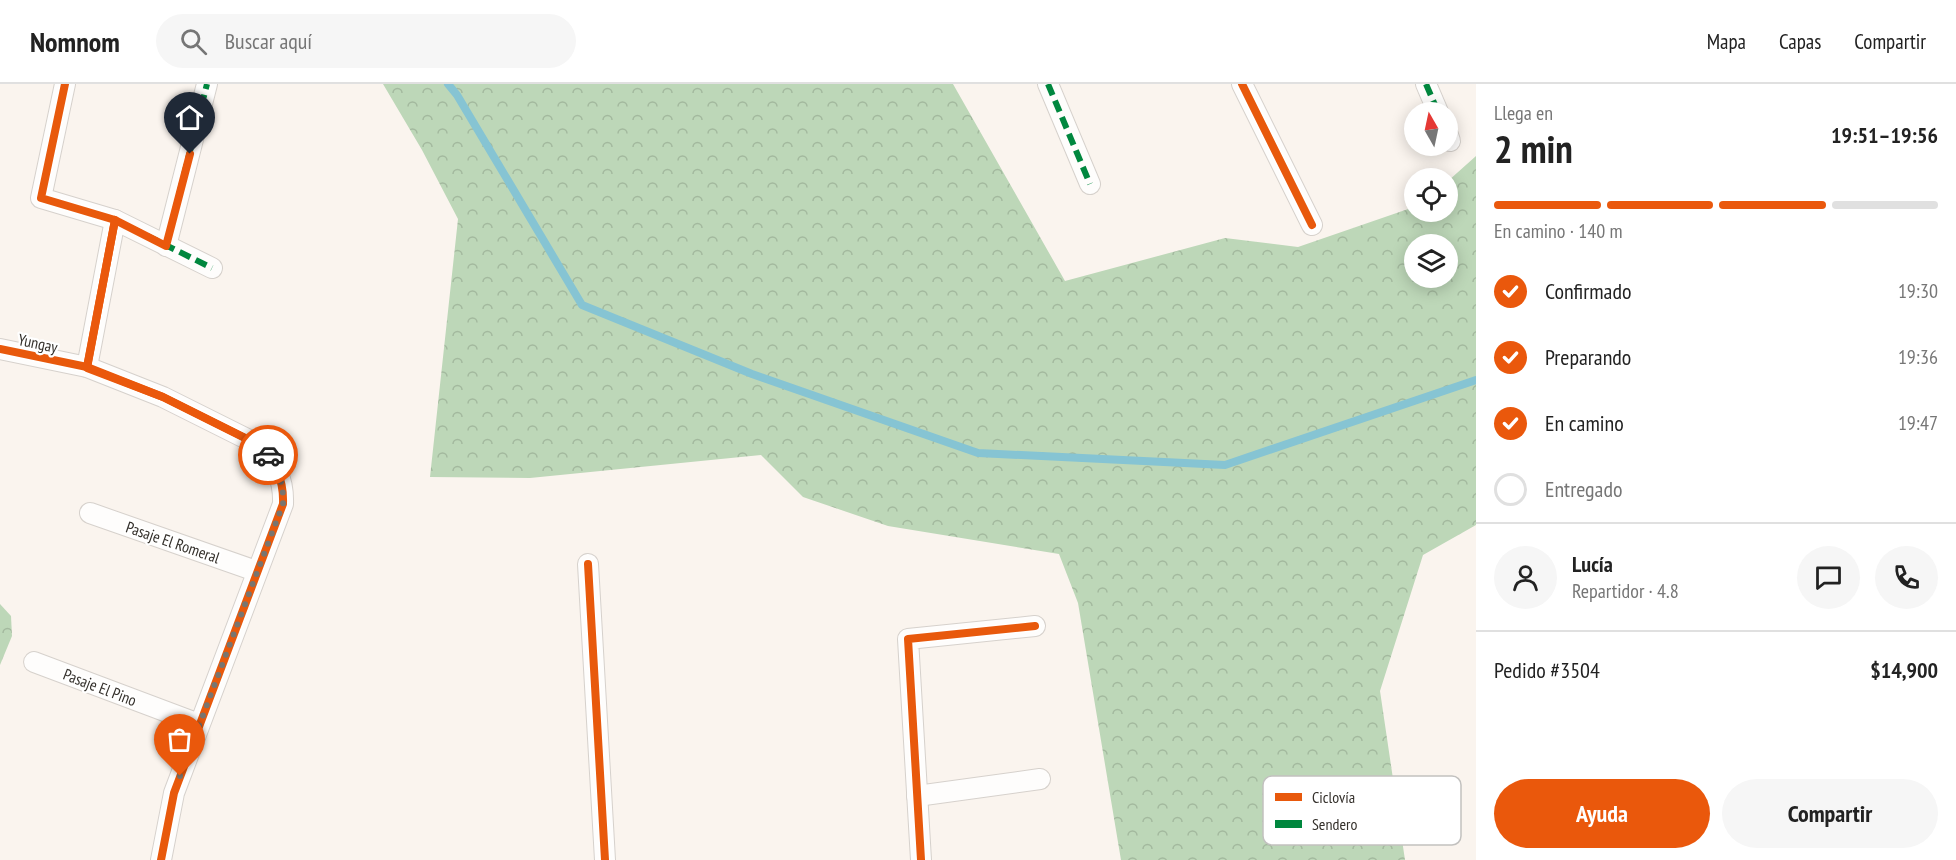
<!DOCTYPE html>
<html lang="es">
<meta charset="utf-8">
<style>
:root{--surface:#fff;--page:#f6f6f6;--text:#222;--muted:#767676;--line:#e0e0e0;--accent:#ea580c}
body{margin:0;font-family:"PT Sans Narrow",sans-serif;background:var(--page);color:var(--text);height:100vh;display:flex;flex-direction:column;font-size:22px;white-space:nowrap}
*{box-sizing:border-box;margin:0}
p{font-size:20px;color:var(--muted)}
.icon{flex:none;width:33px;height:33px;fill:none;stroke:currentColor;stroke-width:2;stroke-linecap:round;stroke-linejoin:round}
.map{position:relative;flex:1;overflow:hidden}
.side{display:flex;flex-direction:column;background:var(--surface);width:480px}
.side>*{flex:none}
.needle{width:39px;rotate:351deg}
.tools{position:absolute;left:1404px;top:18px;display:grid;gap:12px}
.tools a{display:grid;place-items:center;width:54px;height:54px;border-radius:50%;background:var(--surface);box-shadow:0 3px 15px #0003;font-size:30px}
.pin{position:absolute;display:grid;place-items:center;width:51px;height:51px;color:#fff;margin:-62px -26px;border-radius:50% 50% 50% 0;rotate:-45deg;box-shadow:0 0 6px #0007}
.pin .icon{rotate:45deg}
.courier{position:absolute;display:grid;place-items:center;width:60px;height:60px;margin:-30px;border:4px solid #ea580c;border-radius:50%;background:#fff;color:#222;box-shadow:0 2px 8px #0007}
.headline em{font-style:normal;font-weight:800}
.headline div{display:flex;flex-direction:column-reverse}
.headline{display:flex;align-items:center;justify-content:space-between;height:102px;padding:0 18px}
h1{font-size:39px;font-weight:800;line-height:45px}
.bar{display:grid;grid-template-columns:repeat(4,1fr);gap:9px 6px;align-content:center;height:72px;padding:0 18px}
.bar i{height:8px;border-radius:4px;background:var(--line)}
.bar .active{background:var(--accent)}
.bar p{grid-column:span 4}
.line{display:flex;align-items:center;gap:15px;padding:0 18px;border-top:2px solid var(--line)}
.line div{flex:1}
.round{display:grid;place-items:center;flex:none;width:63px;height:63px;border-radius:32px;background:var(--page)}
ol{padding:0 18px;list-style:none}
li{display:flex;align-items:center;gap:18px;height:66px}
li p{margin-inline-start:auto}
li .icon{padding:6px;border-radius:50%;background:var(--accent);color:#fff;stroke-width:4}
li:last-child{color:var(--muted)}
li i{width:33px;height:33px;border:3px solid var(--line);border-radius:50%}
.primary-button{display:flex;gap:12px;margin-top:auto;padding:12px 18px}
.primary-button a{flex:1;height:69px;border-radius:36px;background:var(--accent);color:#fff;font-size:24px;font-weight:800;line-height:69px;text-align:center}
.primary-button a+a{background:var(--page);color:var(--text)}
header{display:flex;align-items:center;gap:36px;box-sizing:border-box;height:84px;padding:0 30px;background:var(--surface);border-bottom:2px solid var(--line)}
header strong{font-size:28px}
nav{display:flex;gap:33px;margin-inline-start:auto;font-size:21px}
.search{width:420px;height:54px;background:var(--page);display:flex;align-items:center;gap:15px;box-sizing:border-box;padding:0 21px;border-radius:33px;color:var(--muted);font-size:22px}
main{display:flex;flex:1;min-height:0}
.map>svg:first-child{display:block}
.forest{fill:url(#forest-crowns);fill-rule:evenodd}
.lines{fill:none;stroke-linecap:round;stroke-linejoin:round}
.stream{stroke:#86c4d3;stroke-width:8}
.minor-casing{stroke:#d6d1cc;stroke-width:22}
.minor{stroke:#fefdfc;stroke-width:20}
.quiet{stroke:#00873e;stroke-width:6;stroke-dasharray:12 6;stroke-linecap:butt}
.cycleway-casing{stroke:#fff;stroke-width:11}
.cycleway{stroke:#e8590c;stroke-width:8}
.done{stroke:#79756f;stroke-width:6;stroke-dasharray:0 10.8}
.route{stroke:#ea580c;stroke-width:8}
.labels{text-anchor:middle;stroke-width:4.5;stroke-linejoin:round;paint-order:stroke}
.street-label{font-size:16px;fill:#34302b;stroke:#fff}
.key{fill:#fff;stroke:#c2c1bf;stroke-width:1.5}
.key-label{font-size:16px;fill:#34302b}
</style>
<header>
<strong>Nomnom</strong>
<div class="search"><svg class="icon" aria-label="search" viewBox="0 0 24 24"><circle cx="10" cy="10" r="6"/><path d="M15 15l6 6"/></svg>Buscar aquí</div>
<nav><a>Mapa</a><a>Capas</a><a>Compartir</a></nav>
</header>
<main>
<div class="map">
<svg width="1476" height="776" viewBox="0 0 1476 776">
<defs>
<pattern id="forest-crowns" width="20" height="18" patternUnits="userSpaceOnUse" patternTransform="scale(1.5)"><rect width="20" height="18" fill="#bdd7b8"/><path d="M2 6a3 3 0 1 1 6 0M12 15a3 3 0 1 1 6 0" fill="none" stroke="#a3b99e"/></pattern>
</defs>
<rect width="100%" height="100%" fill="#faf4ee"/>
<g class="forest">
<path d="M 383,0 L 953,0 L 1065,197 L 1225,154 L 1298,163 L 1414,123 L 1414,128 L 1448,128 L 1448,97 L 1476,72 L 1476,441 L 1423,471 L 1380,607 L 1405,776 L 1121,776 L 1078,519 L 1059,470 L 888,442 L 803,413 L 761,371 L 530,394 L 430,393 L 458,135 L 422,66 ZM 1414,160 L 1448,160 L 1448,194 L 1414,194 Z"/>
<polygon points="0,520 11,532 12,552 0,581"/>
</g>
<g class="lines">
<polyline class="stream" points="448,0 457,11 582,221 752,290 978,369 1225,381 1476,296"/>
<defs>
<g id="minor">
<polyline points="65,0 41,114 115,136 87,283"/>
<polyline points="1048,0 1090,100"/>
<polyline points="1242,0 1312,141"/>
<polyline points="1426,0 1438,28"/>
<polyline points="1448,51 1450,57"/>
<polyline points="115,136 212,184"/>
<polyline points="166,162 207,0"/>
<path d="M 0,265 L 87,283 L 163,313 L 257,360 C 275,377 284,395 283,420 L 174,709 L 161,776"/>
<polyline points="90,429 256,487"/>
<polyline points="588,480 605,776"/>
<polyline points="34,578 199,640"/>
<polyline points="917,712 1040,695"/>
<polyline points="921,776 908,555 1035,542"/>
</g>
</defs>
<use href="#minor" class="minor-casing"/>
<use href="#minor" class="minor"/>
<g class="quiet">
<polyline points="1048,0 1090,100"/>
<polyline points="1426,0 1438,28"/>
<polyline points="1448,51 1450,57"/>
<polyline points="115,136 212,184"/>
<polyline points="166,162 207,0"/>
</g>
<defs>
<g id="cycleway">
<polyline points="65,0 41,114 115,136 87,283"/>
<polyline points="1242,0 1312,141"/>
<path d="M 0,265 L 87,283 L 163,313 L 257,360 C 275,377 284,395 283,420 L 174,709 L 161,776"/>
<polyline points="588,480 605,776"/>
<polyline points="921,776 908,555 1035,542"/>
</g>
</defs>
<use href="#cycleway" class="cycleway-casing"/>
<use href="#cycleway" class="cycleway"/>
</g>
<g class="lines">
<path class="done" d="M 180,692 L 283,420 C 284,402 279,386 268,371"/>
<polyline class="route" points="190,70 166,162 115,136 87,284 163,313 257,360 268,371"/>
</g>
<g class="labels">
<g class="street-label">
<text transform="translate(38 259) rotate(12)" y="6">Yungay</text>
<text transform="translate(173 458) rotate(19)" y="6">Pasaje El Romeral</text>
<text transform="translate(100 603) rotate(21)" y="6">Pasaje El Pino</text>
</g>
</g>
<rect x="1263" y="692" width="198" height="69" rx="9" class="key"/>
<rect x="1275" y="709" width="27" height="8" fill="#e8590c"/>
<rect x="1275" y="736" width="27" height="8" fill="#00873e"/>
<g class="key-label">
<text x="1312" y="719">Ciclovía</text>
<text x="1312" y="746">Sendero</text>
</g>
</svg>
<div class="tools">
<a><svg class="needle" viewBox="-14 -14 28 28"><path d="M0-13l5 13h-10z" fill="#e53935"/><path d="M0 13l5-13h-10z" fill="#767676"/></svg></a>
<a><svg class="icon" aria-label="locate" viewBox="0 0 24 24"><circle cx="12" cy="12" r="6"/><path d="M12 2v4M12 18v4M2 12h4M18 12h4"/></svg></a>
<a><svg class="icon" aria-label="layers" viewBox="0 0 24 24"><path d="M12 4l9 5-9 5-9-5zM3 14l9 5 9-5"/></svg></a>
</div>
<div class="pin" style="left:180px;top:692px;background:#ea580c"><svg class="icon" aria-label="bag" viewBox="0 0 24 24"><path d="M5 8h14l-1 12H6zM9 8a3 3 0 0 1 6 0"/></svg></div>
<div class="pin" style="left:190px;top:70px;background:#1f2937"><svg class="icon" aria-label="home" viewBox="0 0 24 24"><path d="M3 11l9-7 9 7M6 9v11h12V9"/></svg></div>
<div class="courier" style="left:268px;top:371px"><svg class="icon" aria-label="car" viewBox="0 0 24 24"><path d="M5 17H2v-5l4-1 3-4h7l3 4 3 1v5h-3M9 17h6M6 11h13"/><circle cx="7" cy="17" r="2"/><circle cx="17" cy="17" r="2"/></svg></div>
</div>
<section class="side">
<div class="headline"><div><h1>2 min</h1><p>Llega en</p></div><em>19:51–19:56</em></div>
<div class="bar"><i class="active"></i><i class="active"></i><i class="active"></i><i></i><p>En camino · 140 m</p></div>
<ol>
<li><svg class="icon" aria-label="check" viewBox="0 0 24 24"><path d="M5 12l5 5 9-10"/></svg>Confirmado<p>19:30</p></li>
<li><svg class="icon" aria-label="check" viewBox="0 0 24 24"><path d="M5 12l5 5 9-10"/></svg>Preparando<p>19:36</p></li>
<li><svg class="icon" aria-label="check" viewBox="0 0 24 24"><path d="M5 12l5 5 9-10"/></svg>En camino<p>19:47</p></li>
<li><i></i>Entregado</li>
</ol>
<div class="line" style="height:108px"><a class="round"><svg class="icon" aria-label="person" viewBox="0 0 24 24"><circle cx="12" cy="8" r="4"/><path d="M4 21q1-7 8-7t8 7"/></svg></a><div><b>Lucía</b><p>Repartidor · 4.8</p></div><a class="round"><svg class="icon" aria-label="chat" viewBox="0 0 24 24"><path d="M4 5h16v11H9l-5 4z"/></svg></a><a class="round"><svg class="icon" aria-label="phone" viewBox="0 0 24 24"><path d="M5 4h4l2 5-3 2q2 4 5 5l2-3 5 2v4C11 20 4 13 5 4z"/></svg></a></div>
<div class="line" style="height:78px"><div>Pedido #3504</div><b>$14,900</b></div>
<div class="primary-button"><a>Ayuda</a><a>Compartir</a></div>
</section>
</main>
